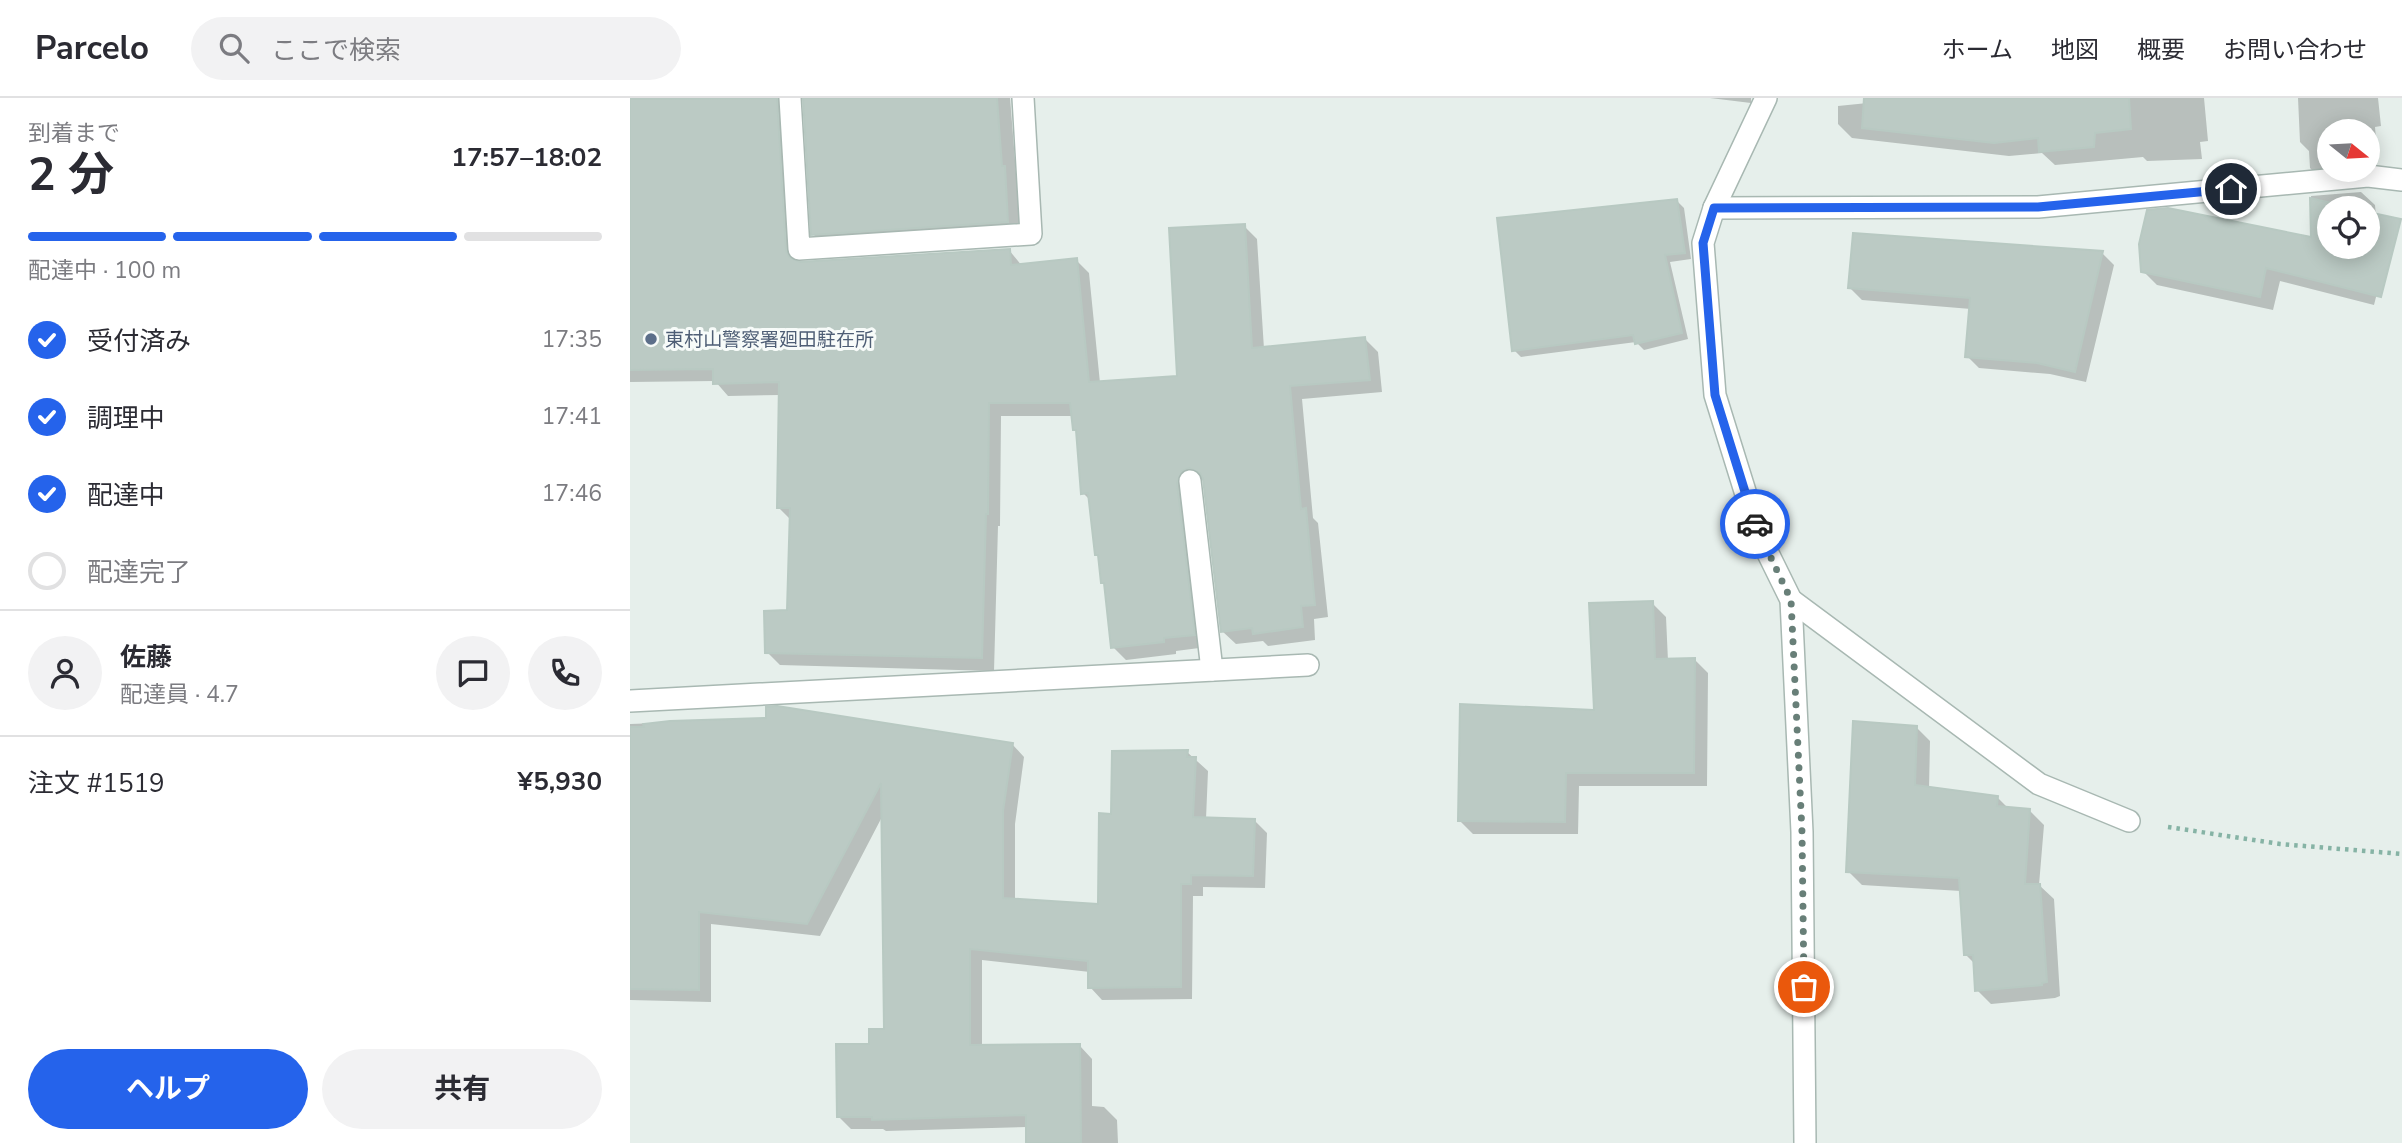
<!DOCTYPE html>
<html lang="ja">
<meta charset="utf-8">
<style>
:root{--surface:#fff;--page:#f2f2f3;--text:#2b2b33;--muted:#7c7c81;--line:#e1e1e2;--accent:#2563eb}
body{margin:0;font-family:"Nunito Sans","Noto Sans JP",sans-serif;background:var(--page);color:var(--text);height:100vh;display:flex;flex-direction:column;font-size:26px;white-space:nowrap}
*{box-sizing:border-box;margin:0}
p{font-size:23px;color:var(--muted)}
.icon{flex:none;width:38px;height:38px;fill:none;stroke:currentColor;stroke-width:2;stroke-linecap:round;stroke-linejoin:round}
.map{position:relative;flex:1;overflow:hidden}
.drawer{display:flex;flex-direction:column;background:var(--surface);width:630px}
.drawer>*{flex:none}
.needle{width:46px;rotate:108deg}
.controls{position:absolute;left:1687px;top:21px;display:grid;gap:14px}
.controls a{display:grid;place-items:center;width:63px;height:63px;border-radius:50%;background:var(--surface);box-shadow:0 4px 18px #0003;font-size:35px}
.pin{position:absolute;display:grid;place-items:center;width:60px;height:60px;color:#fff;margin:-30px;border:4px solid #fff;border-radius:50%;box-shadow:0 2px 7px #0007}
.courier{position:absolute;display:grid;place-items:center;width:70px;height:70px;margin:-35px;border:5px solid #2563eb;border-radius:50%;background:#fff;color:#222;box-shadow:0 2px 9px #0007}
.head em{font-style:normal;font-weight:700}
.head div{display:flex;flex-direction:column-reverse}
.head{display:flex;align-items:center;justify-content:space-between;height:119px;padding:0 28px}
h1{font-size:46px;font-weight:700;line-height:52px}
.bar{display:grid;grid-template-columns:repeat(4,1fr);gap:10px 7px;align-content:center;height:84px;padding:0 28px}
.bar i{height:9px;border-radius:5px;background:var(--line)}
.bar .active{background:var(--accent)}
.bar p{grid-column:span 4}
.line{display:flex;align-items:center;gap:18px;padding:0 28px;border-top:2px solid var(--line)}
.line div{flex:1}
.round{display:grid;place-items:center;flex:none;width:74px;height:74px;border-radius:37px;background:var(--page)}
ol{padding:0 28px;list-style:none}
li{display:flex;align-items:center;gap:21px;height:77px}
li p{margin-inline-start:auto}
li .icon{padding:7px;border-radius:50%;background:var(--accent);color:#fff;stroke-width:4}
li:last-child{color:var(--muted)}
li i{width:38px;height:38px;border:4px solid var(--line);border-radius:50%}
.primary-button{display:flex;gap:14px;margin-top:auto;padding:14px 28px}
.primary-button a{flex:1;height:80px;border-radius:42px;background:var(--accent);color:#fff;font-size:28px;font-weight:700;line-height:80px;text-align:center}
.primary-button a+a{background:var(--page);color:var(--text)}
header{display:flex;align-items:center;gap:42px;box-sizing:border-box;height:98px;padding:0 35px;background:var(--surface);border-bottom:2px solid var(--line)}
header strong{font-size:33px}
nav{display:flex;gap:38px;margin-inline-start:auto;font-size:24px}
.search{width:490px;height:63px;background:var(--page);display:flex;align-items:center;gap:18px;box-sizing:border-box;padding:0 24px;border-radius:38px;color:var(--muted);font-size:26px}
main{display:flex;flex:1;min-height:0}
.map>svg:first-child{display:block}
.shadow{fill:#0003;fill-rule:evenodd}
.building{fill:#bbcac4;stroke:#b8c9c2;stroke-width:2}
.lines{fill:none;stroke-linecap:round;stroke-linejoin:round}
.service-casing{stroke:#a8b8b2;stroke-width:24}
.minor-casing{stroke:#a8b8b2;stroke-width:24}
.path{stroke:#86b3a5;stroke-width:4.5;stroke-dasharray:3.5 5;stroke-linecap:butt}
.service{stroke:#fff;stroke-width:21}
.minor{stroke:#fff;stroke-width:21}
.done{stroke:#687f78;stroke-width:7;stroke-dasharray:0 12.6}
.route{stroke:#2563eb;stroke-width:9}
.service-dot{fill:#5c6f8a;stroke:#f7fbf9;stroke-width:2.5}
.labels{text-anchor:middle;stroke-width:6;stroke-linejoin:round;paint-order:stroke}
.service-label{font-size:19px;fill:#4e5e75;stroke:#f7fbf9;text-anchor:start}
</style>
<header>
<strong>Parcelo</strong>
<div class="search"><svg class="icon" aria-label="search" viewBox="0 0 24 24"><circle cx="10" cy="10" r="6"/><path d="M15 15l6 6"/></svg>ここで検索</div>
<nav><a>ホーム</a><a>地図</a><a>概要</a><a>お問い合わせ</a></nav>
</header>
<main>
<section class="drawer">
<div class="head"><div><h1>2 分</h1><p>到着まで</p></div><em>17:57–18:02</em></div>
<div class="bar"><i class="active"></i><i class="active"></i><i class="active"></i><i></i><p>配達中 · 100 m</p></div>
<ol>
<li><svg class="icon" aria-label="check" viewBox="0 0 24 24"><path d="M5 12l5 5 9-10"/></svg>受付済み<p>17:35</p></li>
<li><svg class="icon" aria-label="check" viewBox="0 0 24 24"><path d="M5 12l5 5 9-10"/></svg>調理中<p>17:41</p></li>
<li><svg class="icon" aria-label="check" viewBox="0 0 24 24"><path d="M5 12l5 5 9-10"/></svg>配達中<p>17:46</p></li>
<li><i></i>配達完了</li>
</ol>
<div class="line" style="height:126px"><a class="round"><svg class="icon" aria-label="person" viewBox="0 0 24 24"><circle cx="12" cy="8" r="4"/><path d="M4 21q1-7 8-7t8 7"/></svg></a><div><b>佐藤</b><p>配達員 · 4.7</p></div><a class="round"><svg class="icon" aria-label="chat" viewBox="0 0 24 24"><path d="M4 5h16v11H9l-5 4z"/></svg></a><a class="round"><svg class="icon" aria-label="phone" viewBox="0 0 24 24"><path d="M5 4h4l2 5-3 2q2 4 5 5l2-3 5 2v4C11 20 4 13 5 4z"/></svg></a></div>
<div class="line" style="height:91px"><div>注文 #1519</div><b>¥5,930</b></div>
<div class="primary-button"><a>ヘルプ</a><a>共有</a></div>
</section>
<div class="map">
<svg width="1772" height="1045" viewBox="0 0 1772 1045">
<rect width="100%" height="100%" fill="#e6efeb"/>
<g class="shadow">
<polygon points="0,0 171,0 161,7 159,15 168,166 379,152 392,168 446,162 459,175 470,285 549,280 614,128 627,141 634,251 735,241 748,254 752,294 672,301 683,420 688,425 698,519 684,521 685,542 638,548 633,543 606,546 592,533 575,382 573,382 564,386 577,549 546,553 546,556 496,562 483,549 476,487 473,484 470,460 467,456 461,403 453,395 448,335 445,332 443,318 371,318 370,428 368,428 364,573 150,567 137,554 158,514 161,422 148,409 150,297 98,298 85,283 0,284"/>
<polygon points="175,0 380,0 391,137 196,149 183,136"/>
<polygon points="1080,0 1121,0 1121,5"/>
<polygon points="1287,0 1574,0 1578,43 1570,44 1572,61 1517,63 1513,59 1425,67 1412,55 1379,58 1222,40 1208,26 1208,8"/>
<path d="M 1668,0 L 1748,0 L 1751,28 L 1745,29 L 1746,41 L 1741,42 L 1744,79 L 1694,84 L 1680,70 L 1679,53 L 1670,44 ZM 1699,33 L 1738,33 L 1738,72 L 1699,72 Z"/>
<path d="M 1731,94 L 1745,107 L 1746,118 L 1763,132 L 1744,207 L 1650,183 L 1643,212 L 1527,187 L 1513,173 L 1683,141 L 1681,98 ZM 1699,110 L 1738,110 L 1738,149 L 1699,149 Z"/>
<polygon points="1047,103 1054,110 1061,161 1040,164 1058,241 1014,252 1006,244 891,259 884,252"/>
<polygon points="1472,155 1484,167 1456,284 1420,276 1349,270 1337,258 1341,211 1232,202 1220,190"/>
<polygon points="1022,505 1036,519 1038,563 1064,561 1078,575 1077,688 949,688 948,736 843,736 829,722 965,613"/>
<polygon points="138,621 382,646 394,659 385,726 385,802 469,807 482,718 557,654 578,673 576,721 625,723 637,735 635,790 573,789 573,798 563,798 562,901 472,902 460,889 460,874 352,862 352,948 450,948 462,961 462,1008 474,1009 487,1022 488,1045 398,1045 398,1029 256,1033 253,1031 221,1031 208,1018 241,947 256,933 253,717 190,838 81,826 81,904 0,902 0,626"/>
<polygon points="1286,629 1300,643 1299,691 1367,699 1379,711 1400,713 1414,727 1409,787 1424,801 1430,898 1425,900 1361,906 1347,892 1345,866 1335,856 1331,793 1232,787 1218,773"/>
</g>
<g class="building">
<polygon points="147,0 156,152 159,159 170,164 380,151 381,167 447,160 459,284 547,278 539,130 615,126 622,250 735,239 740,282 660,288 671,411 676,410 685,507 671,508 673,529 623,536 622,530 591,534 573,381 570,375 559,370 552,373 547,385 565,537 534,540 534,544 481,550 474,485 471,485 468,457 465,457 458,395 451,396 446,332 443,332 440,305 359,305 358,416 356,416 352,560 135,555 134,513 157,512 160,410 147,410 149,284 83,286 83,271 0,272 0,1"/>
<polygon points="173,0 367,0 372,68 375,68 378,124 181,137"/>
<polygon points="1234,0 1499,0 1501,31 1465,35 1464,49 1409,54 1408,40 1364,45 1232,30"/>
<polygon points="1680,100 1722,110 1699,110 1699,149 1738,149 1738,114 1771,121 1751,199 1636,170 1630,199 1511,174 1509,146 1517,112 1538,110 1681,139"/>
<polygon points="1047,101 1055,155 1035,157 1052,235 1005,246 1003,237 882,253 867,120"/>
<polygon points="1223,135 1473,153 1445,274 1407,265 1335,259 1340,200 1218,190"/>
<polygon points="1023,503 1025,561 1065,560 1064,675 936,675 935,724 828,723 830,606 964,612 959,505"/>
<polygon points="147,608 383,645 373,713 373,800 468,806 469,715 481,716 482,653 558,652 557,659 566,659 563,719 625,721 623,778 561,777 561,786 551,786 551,889 458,890 458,863 340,851 340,947 450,946 451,1045 396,1045 396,1017 242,1022 242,1019 207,1019 206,946 239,946 239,931 254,931 251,685 177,826 69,814 69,892 0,891 0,629 14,629 13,626 40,623 136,620 136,609"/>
<polygon points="1223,623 1287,628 1285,687 1368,698 1367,708 1400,711 1395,786 1410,786 1417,884 1412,885 1412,887 1345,893 1343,857 1334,857 1329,780 1216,774"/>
</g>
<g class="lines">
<defs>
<polyline id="service" points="1161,502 1409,686 1499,723"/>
<g id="minor">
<polyline points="160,0 169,151 401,136 393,0"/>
<polyline points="1136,0 1084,110 1073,145 1085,297 1128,435 1161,502 1172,734 1175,1045"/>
<polyline points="1084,110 1408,109 1738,78 1772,82"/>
<polyline points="560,383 582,572"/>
<polyline points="0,603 678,567"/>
</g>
</defs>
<use href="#service" class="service-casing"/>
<use href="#minor" class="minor-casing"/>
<polyline class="path" points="1538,729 1650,746 1772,756"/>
<use href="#service" class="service"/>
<use href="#minor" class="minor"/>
</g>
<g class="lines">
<polyline class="done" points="1125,426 1161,502 1172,734 1174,889"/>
<polyline class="route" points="1125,426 1085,297 1073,145 1084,110 1408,109 1601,91"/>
</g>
<circle class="service-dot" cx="21" cy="241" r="7"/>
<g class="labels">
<g class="service-label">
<text x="35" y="248">東村山警察署廻田駐在所</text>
</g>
</g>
</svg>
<div class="controls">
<a><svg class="needle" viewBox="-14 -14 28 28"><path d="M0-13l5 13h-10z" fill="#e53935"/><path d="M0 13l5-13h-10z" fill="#7c7c81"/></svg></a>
<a><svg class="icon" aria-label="locate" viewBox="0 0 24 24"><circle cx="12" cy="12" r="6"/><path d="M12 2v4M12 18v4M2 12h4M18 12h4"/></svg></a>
</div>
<div class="pin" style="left:1174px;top:889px;background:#ea580c"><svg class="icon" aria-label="bag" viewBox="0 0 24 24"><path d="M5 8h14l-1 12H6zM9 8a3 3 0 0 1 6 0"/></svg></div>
<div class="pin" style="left:1601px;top:91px;background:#1f2937"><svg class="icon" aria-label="home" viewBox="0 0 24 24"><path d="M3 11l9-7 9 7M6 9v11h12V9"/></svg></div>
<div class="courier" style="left:1125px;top:426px"><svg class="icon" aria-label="car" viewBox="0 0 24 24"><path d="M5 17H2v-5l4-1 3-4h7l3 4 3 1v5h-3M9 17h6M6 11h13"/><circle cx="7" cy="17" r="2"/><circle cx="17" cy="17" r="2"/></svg></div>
</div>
</main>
